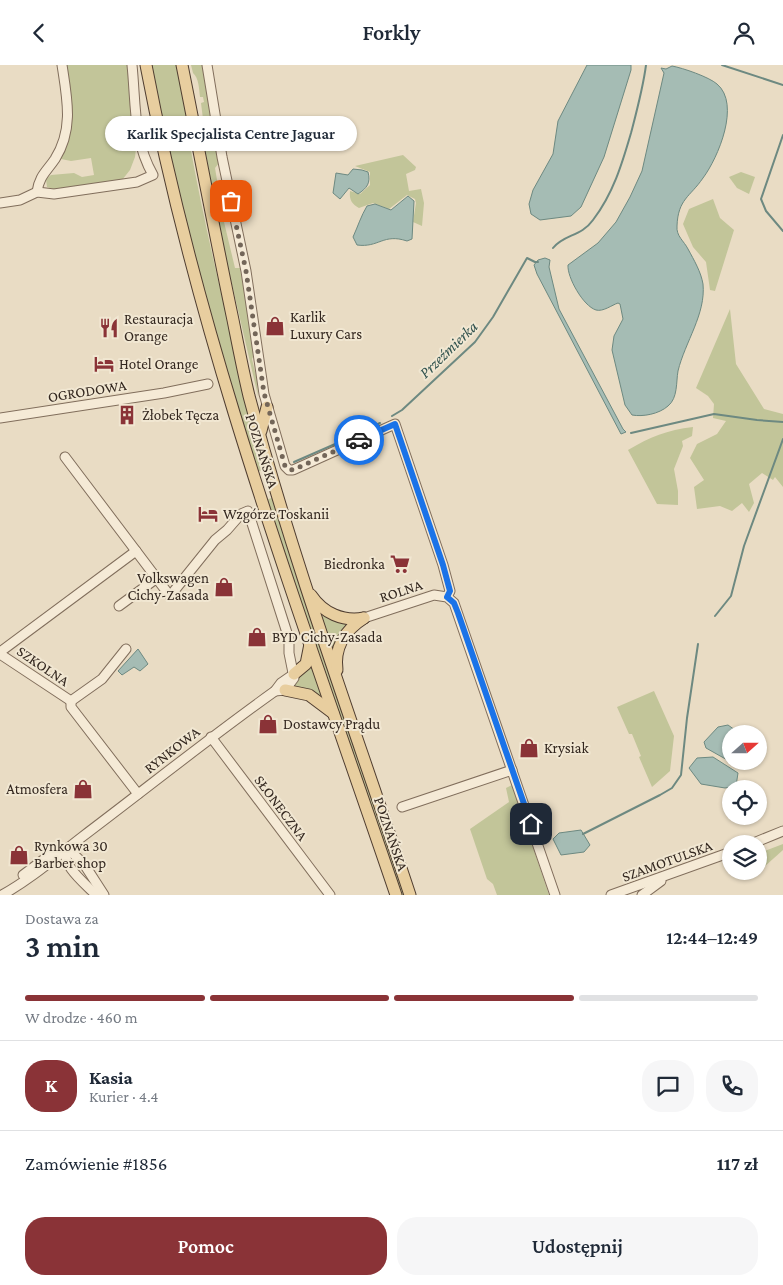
<!DOCTYPE html>
<html lang="pl">
<meta charset="utf-8">
<style>
:root{--surface:#fff;--page:#f6f6f7;--text:#1f2937;--muted:#747a83;--line:#e0e1e3;--accent:#8a3337}
body{margin:0;font-family:"Crimson Pro",serif;background:var(--page);color:var(--text);height:100vh;display:flex;flex-direction:column;font-size:19px;white-space:nowrap}
*{box-sizing:border-box;margin:0}
p{font-size:16px;color:var(--muted)}
.icon{flex:none;width:28px;height:28px;fill:none;stroke:currentColor;stroke-width:2;stroke-linecap:round;stroke-linejoin:round}
.map{position:relative;height:830px;overflow:hidden}
.panel{display:flex;flex-direction:column;background:var(--surface);flex:1}
.panel>*{flex:none}
.needle{width:32px;rotate:69deg}
.fabs{position:absolute;left:722px;top:660px;display:grid;gap:10px}
.fabs a{display:grid;place-items:center;width:45px;height:45px;border-radius:50%;background:var(--surface);box-shadow:0 1px 4px #0004;font-size:25px}
.pin{position:absolute;display:grid;place-items:center;width:42px;height:42px;color:#fff;margin:-21px;border-radius:10px;box-shadow:0 2px 8px #0006}
.courier{position:absolute;display:grid;place-items:center;width:50px;height:50px;margin:-25px;border:4px solid #1a73e8;border-radius:50%;background:#fff;color:#222;box-shadow:0 1px 6px #0007}
.bubble{position:absolute;height:35px;border-radius:18px;background:var(--surface);box-shadow:0 1px 4px #0004;font-size:16px;font-weight:600;line-height:35px;text-align:center}
.summary em{font-style:normal;font-weight:600}
.summary div{display:flex;flex-direction:column-reverse}
.summary{display:flex;align-items:center;justify-content:space-between;height:85px;padding:0 25px}
h1{font-size:32px;font-weight:600;line-height:38px}
.bar{display:grid;grid-template-columns:repeat(4,1fr);gap:8px 5px;align-content:center;height:60px;padding:0 25px}
.bar i{height:6px;border-radius:4px;background:var(--line)}
.bar .selected{background:var(--accent)}
.bar p{grid-column:span 4}
.line{display:flex;align-items:center;gap:12px;padding:0 25px;border-top:1px solid var(--line)}
.line div{flex:1}
.round{display:grid;place-items:center;flex:none;width:52px;height:52px;border-radius:20px;background:var(--page)}
.primary-button{display:flex;gap:10px;margin-top:auto;padding:10px 25px}
.primary-button a{flex:1;height:58px;border-radius:20px;background:var(--accent);color:#fff;font-size:20px;font-weight:600;line-height:58px;text-align:center}
.primary-button a+a{background:var(--page);color:var(--text)}
header{display:flex;justify-content:space-between;align-items:center;height:65px;padding:0 25px;background:var(--surface);font-size:22px;font-weight:600}
.map>svg:first-child{display:block}
.green{fill:#c2c599}
.water{fill:#a5bcb4;stroke:#6d8981}
.lines{fill:none;stroke-linecap:round;stroke-linejoin:round}
.stream{stroke:#6d8981;stroke-width:2}
.minor-casing{stroke:#816e5c;stroke-width:11}
.major-casing{stroke:#4f3d30;stroke-width:13}
.minor{stroke:#f5ead6;stroke-width:9}
.major{stroke:#e8ce9f;stroke-width:11}
.done{stroke:#736659;stroke-width:5;stroke-dasharray:0 9}
.route{stroke:#1a73e8;stroke-width:6}
.labels{text-anchor:middle;stroke-width:4;stroke-linejoin:round;paint-order:stroke}
.poi-label{font-size:15px;fill:#33271f;stroke:#f1e7d2;text-anchor:start}
.street-label{font-size:15px;fill:#33271f;stroke:#f1e7d2}
.water-label{font-size:16px;font-style:italic;fill:#2f514d;stroke:#f1e7d2}
</style>
<header><svg class="icon" aria-label="back" viewBox="0 0 24 24"><path d="M15 5l-7 7 7 7"/></svg>Forkly<svg class="icon" aria-label="person" viewBox="0 0 24 24"><circle cx="12" cy="8" r="4"/><path d="M4 21q1-7 8-7t8 7"/></svg></header>
<div class="map">
<svg width="783" height="830" viewBox="0 0 783 830">
<rect width="100%" height="100%" fill="#e9dcc4"/>
<g class="green">
<polygon points="65,0 129,0 131,51 136,84 135,92 130,105 122,115 56,125 47,122 46,114 51,110 74,108 82,112 94,110 91,93 71,96 61,94 60,92 71,53 72,43"/>
<path d="M 151,0 L 179,0 C 183,25 185,50 189,75 C 209,186 237,296 266,404 L 256,407 L 214,270 L 171,94 Z"/>
<path d="M 191,0 L 204,0 L 213,54 L 210,65 L 203,54 L 201,38 L 204,37 L 203,32 L 200,32 C 199,24 199,13 193,8 Z"/>
<polygon points="202,56 210,67 210,71 215,72 219,98 215,103 224,157 235,203 240,203 255,288 252,294 257,315 258,331 220,168 202,67"/>
<path d="M 403,90 L 416,102 L 415,105 L 406,109 L 409,126 L 421,124 L 424,138 L 422,161 L 413,157 L 416,138 L 415,134 L 407,130 L 389,144 L 373,138 L 359,143 C 352,139 349,135 350,126 L 360,129 L 370,120 L 370,107 L 355,101 Z"/>
<polygon points="741,107 755,112 749,129 737,123 729,112"/>
<polygon points="713,134 720,153 734,165 715,226 710,225 706,197 693,182 683,159 689,144"/>
<polygon points="730,244 736,299 764,344 783,349 783,422 775,412 773,415 762,408 749,419 754,438 749,447 742,438 732,446 720,441 697,444 694,422 704,415 690,393 697,379 717,369 726,356 713,353 714,339 708,331 696,323"/>
<path d="M 693,362 L 692,371 L 682,376 L 683,381 L 674,404 L 678,426 L 678,440 L 657,439 L 628,385 C 650,372 667,365 693,362 Z"/>
<polygon points="274,432 406,830 400,830 266,435"/>
<polygon points="319,547 349,558 333,587"/>
<polygon points="311,598 325,635 291,621"/>
<polygon points="654,626 674,671 670,706 652,722 639,692 641,691 632,669 629,669 617,642"/>
<polygon points="512,720 549,830 497,830 493,819 487,814 470,764 509,737 506,723"/>
<polygon points="783,779 783,785 764,802 759,804 759,788"/>
</g>
<g class="water">
<polygon points="587,0 631,0 631,5 604,92 581,142 571,151 540,155 531,149 529,139 533,125 553,89 558,56"/>
<path d="M 672,1 C 683,3 709,12 717,19 C 741,39 718,93 703,113 C 690,132 678,134 677,161 C 676,171 684,176 688,184 C 694,195 701,207 703,219 C 706,249 685,277 678,306 C 676,317 678,333 668,341 C 659,349 643,352 632,350 L 625,340 L 612,285 L 614,271 L 623,254 L 620,239 L 618,238 C 612,240 603,247 596,245 C 583,241 567,212 568,200 L 598,178 L 616,157 L 630,132 L 642,106 L 664,8 L 661,3 L 666,4 Z"/>
<path d="M 353,104 L 362,105 L 368,107 C 371,118 367,123 358,129 L 349,123 L 340,134 L 333,128 L 336,108 L 348,110 Z"/>
<path d="M 408,131 L 414,136 L 412,174 L 407,176 C 383,168 379,183 357,180 L 353,172 C 358,161 361,151 367,141 L 375,139 L 391,145 Z"/>
<polygon points="545,193 550,195 549,202 559,244 623,364 626,367 621,369 537,209 534,200 538,195"/>
<polygon points="138,584 148,599 140,606 134,602 122,610 118,606"/>
<polygon points="728,660 735,665 736,669 731,669 731,696 741,696 738,701 706,683 704,677 718,662"/>
<polygon points="713,692 738,708 736,721 725,723 701,719 689,703 697,693"/>
<polygon points="581,765 590,780 584,787 561,790 553,774 559,768"/>
</g>
<g class="lines">
<g class="stream">
<polyline points="722,0 783,20"/>
<polyline points="783,70 761,134 766,146 783,166"/>
<path d="M 553,183 C 564,169 581,172 593,155 C 613,129 622,99 631,68 C 637,45 643,23 646,0"/>
<polyline points="392,351 402,345 475,277 493,252 527,193 535,197 538,197"/>
<polyline points="366,365 380,358"/>
<polyline points="631,368 714,349 757,355 783,357"/>
<polyline points="294,397 358,369"/>
<polyline points="715,551 731,531 744,481 783,374"/>
<polyline points="583,769 660,730 672,723 681,710 687,653 698,579"/>
</g>
<defs>
<g id="minor">
<polyline points="207,0 222,92 246,206 264,329 285,401 289,405 293,405 395,359 443,500 450,526 447,532"/>
<path d="M 37,127 C 39,111 47,106 55,94 C 74,64 67,33 62,0"/>
<path d="M 0,138 L 20,135 L 37,127 L 54,129 L 137,117 L 153,110 C 133,75 136,39 132,0"/>
<polyline points="0,353 164,328 208,319"/>
<polyline points="65,392 170,531 215,475 227,465 241,449 248,446 289,574 289,588 294,613 285,625 275,626"/>
<polyline points="119,541 157,513"/>
<polyline points="364,553 434,530 447,532 454,538 555,830"/>
<polyline points="0,587 136,486"/>
<polyline points="0,589 71,636"/>
<polyline points="71,636 71,642 138,729"/>
<polyline points="71,636 102,614 126,584"/>
<polyline points="211,672 330,830"/>
<polyline points="402,742 512,705"/>
<polyline points="751,779 783,766"/>
<polyline points="67,783 84,799 104,830"/>
<path d="M 67,784 C 60,800 86,819 96,830"/>
<polyline points="23,810 51,789 62,784"/>
<path d="M 2,830 C 31,814 56,792 82,772 C 147,723 209,673 275,626 L 281,618 L 294,609"/>
<polyline points="611,830 731,787"/>
<polyline points="642,830 661,816"/>
</g>
<g id="major">
<path d="M 146,0 C 200,285 303,556 396,830"/>
<path d="M 182,0 C 199,85 215,170 233,255 C 238,280 243,306 249,331 C 294,500 355,664 410,830"/>
<polyline points="261,366 267,342"/>
<path d="M 311,530 C 323,548 343,557 364,553"/>
<path d="M 337,605 C 334,583 345,565 364,553"/>
<polyline points="294,609 306,599 310,579"/>
<polyline points="285,625 309,630 333,648"/>
</g>
</defs>
<use href="#minor" class="minor-casing"/>
<use href="#major" class="major-casing"/>
<use href="#minor" class="minor"/>
<use href="#major" class="major"/>
</g>
<g class="lines">
<polyline class="done" points="231,136 246,206 264,328 285,401 288,404 293,405 359,375"/>
<polyline class="route" points="359,375 395,359 443,500 450,526 447,532 454,538 458,548 531,759"/>
</g>
<defs>
<symbol id="shop-bare" viewBox="-9 -9 18 18"><path d="M-5-2.5h2.3a2.7 3.5 0 0 1 5.4 0H5L5.5 6h-11ZM-1.5-2.5h3a1.5 2.3 0 0 0-3 0Z" fill="#8a3337" stroke="#f1e7d2" stroke-width="2.5" paint-order="stroke"/></symbol>
<symbol id="restaurant-bare" viewBox="-9 -9 18 18"><path d="M-5-6h1v4h1v-4h1v4h1v-4h1v5L-1.5 .5V6h-2V.5L-5-1ZM5-6V6H3V1.5H1.5Q1.5-4 5-6Z" fill="#8a3337" stroke="#f1e7d2" stroke-width="2.5" paint-order="stroke"/></symbol>
<symbol id="hotel-bare" viewBox="-9 -9 18 18"><path d="M-6-4.5h1.5V1H6V5H4.5V3h-9V5H-6ZM-4 0a1.8 1.8 0 1 1 3.6 0ZM.5 0V-2.5h3Q6-2.5 6 0Z" fill="#8a3337" stroke="#f1e7d2" stroke-width="2.5" paint-order="stroke"/></symbol>
<symbol id="building-bare" viewBox="-9 -9 18 18"><path d="M-4-6H4V6H1V3H-1V6H-4ZM-2.5-4.3h1.7v1.8h-1.7ZM.8-4.3h1.7v1.8H.8ZM-2.5-1h1.7V.8h-1.7ZM.8-1h1.7V.8H.8Z" fill="#8a3337" stroke="#f1e7d2" stroke-width="2.5" paint-order="stroke"/></symbol>
<symbol id="supermarket-bare" viewBox="-9 -9 18 18"><path d="M-6-5.5h2.5l.6 2H6L4.5 2H-2.5L-4.4-4H-6ZM-1.5 3.2a1.3 1.3 0 1 0 .1 0ZM3 3.2a1.3 1.3 0 1 0 .1 0Z" fill="#8a3337" stroke="#f1e7d2" stroke-width="2.5" paint-order="stroke"/></symbol>
</defs>
<g fill-rule="evenodd">
<use href="#shop-bare" x="261" y="247" width="28" height="28"/>
<use href="#restaurant-bare" x="95" y="249" width="28" height="28"/>
<use href="#hotel-bare" x="90" y="285" width="28" height="28"/>
<use href="#building-bare" x="113" y="336" width="28" height="28"/>
<use href="#hotel-bare" x="194" y="435" width="28" height="28"/>
<use href="#supermarket-bare" x="386" y="485" width="28" height="28"/>
<use href="#shop-bare" x="210" y="508" width="28" height="28"/>
<use href="#shop-bare" x="243" y="558" width="28" height="28"/>
<use href="#shop-bare" x="254" y="645" width="28" height="28"/>
<use href="#shop-bare" x="515" y="669" width="28" height="28"/>
<use href="#shop-bare" x="69" y="710" width="28" height="28"/>
<use href="#shop-bare" x="5" y="776" width="28" height="28"/>
</g>
<g class="labels">
<g class="poi-label">
<text x="290" y="257">Karlik<tspan x="290" dy="17">Luxury Cars</tspan></text>
<text x="124" y="259">Restauracja<tspan x="124" dy="17">Orange</tspan></text>
<text x="119" y="304">Hotel Orange</text>
<text x="142" y="355">Żłobek Tęcza</text>
<text x="223" y="454">Wzgórze Toskanii</text>
<text x="385" y="504" text-anchor="end">Biedronka</text>
<text x="209" y="518" text-anchor="end">Volkswagen<tspan x="209" dy="17">Cichy-Zasada</tspan></text>
<text x="272" y="577">BYD Cichy-Zasada</text>
<text x="283" y="664">Dostawcy Prądu</text>
<text x="544" y="688">Krysiak</text>
<text x="68" y="729" text-anchor="end">Atmosfera</text>
<text x="34" y="786">Rynkowa 30<tspan x="34" dy="17">Barber shop</tspan></text>
</g>
<g class="street-label">
<text transform="translate(87 326) rotate(-9)" y="5">OGRODOWA</text>
<text transform="translate(262 386) rotate(72)" y="5">POZNAŃSKA</text>
<text transform="translate(401 526) rotate(-18)" y="5">ROLNA</text>
<text transform="translate(43 601) rotate(34)" y="5">SZKOLNA</text>
<text transform="translate(172 685) rotate(-38)" y="5">RYNKOWA</text>
<text transform="translate(281 743) rotate(53)" y="5">SŁONECZNA</text>
<text transform="translate(391 769) rotate(71)" y="5">POZNAŃSKA</text>
<text transform="translate(667 796) rotate(-20)" y="5">SZAMOTULSKA</text>
</g>
<g class="water-label">
<text transform="translate(448 284) rotate(-44)" y="6">Przeźmierka</text>
</g>
</g>
</svg>
<div class="fabs">
<a><svg class="needle" viewBox="-14 -14 28 28"><path d="M0-13l5 13h-10z" fill="#e53935"/><path d="M0 13l5-13h-10z" fill="#747a83"/></svg></a>
<a><svg class="icon" aria-label="locate" viewBox="0 0 24 24"><circle cx="12" cy="12" r="6"/><path d="M12 2v4M12 18v4M2 12h4M18 12h4"/></svg></a>
<a><svg class="icon" aria-label="layers" viewBox="0 0 24 24"><path d="M12 4l9 5-9 5-9-5zM3 14l9 5 9-5"/></svg></a>
</div>
<div class="pin" style="left:231px;top:136px;background:#ea580c"><svg class="icon" aria-label="bag" viewBox="0 0 24 24"><path d="M5 8h14l-1 12H6zM9 8a3 3 0 0 1 6 0"/></svg></div>
<div class="pin" style="left:531px;top:759px;background:#1f2937"><svg class="icon" aria-label="home" viewBox="0 0 24 24"><path d="M3 11l9-7 9 7M6 9v11h12V9"/></svg></div>
<div class="courier" style="left:359px;top:375px"><svg class="icon" aria-label="car" viewBox="0 0 24 24"><path d="M5 17H2v-5l4-1 3-4h7l3 4 3 1v5h-3M9 17h6M6 11h13"/><circle cx="7" cy="17" r="2"/><circle cx="17" cy="17" r="2"/></svg></div>
<div class="bubble" style="left:105px;top:51px;width:252px">Karlik Specjalista Centre Jaguar</div>
</div>
<section class="panel">
<div class="summary"><div><h1>3 min</h1><p>Dostawa za</p></div><em>12:44–12:49</em></div>
<div class="bar"><i class="selected"></i><i class="selected"></i><i class="selected"></i><i></i><p>W drodze · 460 m</p></div>
<div class="line" style="height:90px"><b class="round" style="background:var(--accent);color:#fff">K</b><div><b>Kasia</b><p>Kurier · 4.4</p></div><a class="round"><svg class="icon" aria-label="chat" viewBox="0 0 24 24"><path d="M4 5h16v11H9l-5 4z"/></svg></a><a class="round"><svg class="icon" aria-label="phone" viewBox="0 0 24 24"><path d="M5 4h4l2 5-3 2q2 4 5 5l2-3 5 2v4C11 20 4 13 5 4z"/></svg></a></div>
<div class="line" style="height:65px"><div>Zamówienie #1856</div><b>117 zł</b></div>
<div class="primary-button"><a>Pomoc</a><a>Udostępnij</a></div>
</section>
